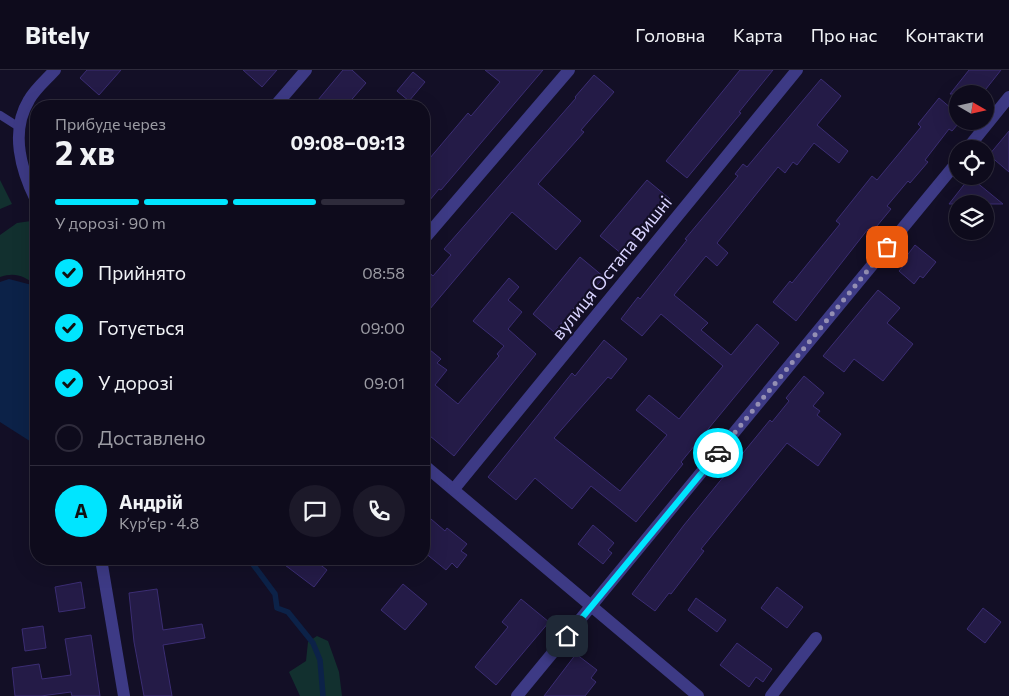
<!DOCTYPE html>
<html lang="uk">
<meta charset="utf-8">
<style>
:root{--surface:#0e0b1c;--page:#1c1929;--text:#f1f3f6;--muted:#9b9ba3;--line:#2e2b3b;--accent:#00e5ff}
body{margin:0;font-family:Commissioner,sans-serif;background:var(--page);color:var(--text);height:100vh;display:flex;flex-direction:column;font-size:19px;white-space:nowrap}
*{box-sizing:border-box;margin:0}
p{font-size:16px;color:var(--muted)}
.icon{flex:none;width:28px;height:28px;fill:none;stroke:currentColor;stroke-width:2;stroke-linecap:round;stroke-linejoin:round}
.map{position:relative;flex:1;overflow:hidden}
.drawer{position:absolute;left:30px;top:30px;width:400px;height:465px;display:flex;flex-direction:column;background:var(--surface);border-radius:20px;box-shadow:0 5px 20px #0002,0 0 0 1px var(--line)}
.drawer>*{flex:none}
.needle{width:32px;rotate:99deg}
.controls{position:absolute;left:949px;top:15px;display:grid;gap:10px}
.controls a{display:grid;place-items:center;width:45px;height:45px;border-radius:50%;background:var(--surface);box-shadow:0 5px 20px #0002,0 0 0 1px var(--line);font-size:25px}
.pin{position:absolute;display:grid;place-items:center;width:42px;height:42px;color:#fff;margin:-21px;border-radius:10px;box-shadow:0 2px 8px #0006}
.courier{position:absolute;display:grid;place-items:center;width:50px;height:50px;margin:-25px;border:4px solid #00e5ff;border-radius:50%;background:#fff;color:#222;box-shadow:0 1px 6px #0007}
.summary em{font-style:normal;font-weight:700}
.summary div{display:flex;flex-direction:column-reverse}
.summary{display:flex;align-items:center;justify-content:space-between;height:85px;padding:0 25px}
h1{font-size:32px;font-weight:700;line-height:38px}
.bar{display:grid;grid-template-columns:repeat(4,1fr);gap:8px 5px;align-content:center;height:60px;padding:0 25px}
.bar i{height:6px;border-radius:4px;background:var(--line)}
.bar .active{background:var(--accent)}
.bar p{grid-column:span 4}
.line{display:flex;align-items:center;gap:12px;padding:0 25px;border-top:1px solid var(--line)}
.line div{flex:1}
.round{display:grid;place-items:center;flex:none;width:52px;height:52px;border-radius:26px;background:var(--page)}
ol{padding:0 25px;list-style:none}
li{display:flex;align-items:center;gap:15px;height:55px}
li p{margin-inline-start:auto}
li .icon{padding:5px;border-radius:50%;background:var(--accent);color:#111;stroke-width:4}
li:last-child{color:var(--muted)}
li i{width:28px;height:28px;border:2px solid var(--line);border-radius:50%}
header{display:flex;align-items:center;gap:30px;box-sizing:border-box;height:70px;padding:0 25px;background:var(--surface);border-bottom:1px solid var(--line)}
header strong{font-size:24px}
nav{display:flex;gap:28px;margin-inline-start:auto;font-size:18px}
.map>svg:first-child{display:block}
.green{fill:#12302f}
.water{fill:#0c2248}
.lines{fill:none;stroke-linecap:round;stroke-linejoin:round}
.stream{stroke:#0c2248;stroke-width:5.5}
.building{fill:#241b47;stroke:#3b2d73}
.service{stroke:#3d3a85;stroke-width:8}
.minor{stroke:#3d3a85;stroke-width:12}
.done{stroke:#948fb3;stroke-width:5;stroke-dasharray:0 9}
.route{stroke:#00e5ff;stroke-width:6}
.labels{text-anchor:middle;stroke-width:4.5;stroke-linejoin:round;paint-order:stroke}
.street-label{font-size:18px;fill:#d9d4ff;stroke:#130f26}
</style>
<header>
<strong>Bitely</strong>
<nav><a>Головна</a><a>Карта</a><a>Про нас</a><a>Контакти</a></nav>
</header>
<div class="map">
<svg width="1009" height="626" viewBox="0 0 1009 626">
<rect width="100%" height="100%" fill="#130f26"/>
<g class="green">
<polygon points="0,110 12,134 0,139"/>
<path d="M 31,151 L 36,154 L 36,215 C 24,206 15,202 0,207 L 0,165 L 17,153 Z"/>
<polygon points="317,566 328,571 339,602 342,626 300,626 289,602 306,591 308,572"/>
</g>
<polygon class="water" points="9,209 32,215 36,222 36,375 0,352 0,212"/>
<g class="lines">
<polyline class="stream" points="249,489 275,524 277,538 288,542 313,573 320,590 323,626"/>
</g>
<g class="building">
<polygon points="87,0 121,0 99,25 80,8"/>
<polygon points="243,0 277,0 262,17"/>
<polygon points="343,0 352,0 366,13 346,36 313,36"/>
<polygon points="485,0 543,0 441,120 439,119 424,137 424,95 468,43 471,46 500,12"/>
<polygon points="740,0 773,0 739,42 741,43 687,108 666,91"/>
<polygon points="969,0 1001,0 982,24 950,24"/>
<polygon points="413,2 425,12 409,31 397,21"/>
<polygon points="594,5 614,22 581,60 584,62 538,114 581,151 556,180 512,142 424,246 424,198 433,206 451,185 444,179 576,28 575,27"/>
<polygon points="821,9 841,26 817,55 848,81 839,93 814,73 797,95 793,92 785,103 778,97 717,173 728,183 717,196 706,186 674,225 708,253 701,260 731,285 757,254 779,273 681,392 683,394 636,452 591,416 572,439 535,408 516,430 488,407 572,303 575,306 604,270 627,289 611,309 608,307 554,368 620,421 667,365 636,340 649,325 679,349 723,296 661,244 642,266 621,249 638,227 640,229 687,170 685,169 738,106 735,104 743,94 747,97"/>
<polygon points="939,28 958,44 958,54 952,61 949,59 925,90 928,92 910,113 908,111 887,136 891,139 872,162 868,159 796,251 773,232 790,211 792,213 840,154 836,151 872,106 877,110 921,57 918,54"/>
<polygon points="1009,61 1009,102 989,85"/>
<polygon points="970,107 1003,134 949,134"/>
<polygon points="647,110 670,129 622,184 600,166"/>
<polygon points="915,175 936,192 923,208 920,206 914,214 899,201 905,194 902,192"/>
<polygon points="580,187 604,207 586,228 584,226 554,262 533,244"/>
<polygon points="509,208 519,217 508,230 522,242 508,259 536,284 454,386 424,361 424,275 441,289 437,293 447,300 435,315 458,334 499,286 497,284 504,276 473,251"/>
<polygon points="878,220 900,238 887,253 913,274 883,311 854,289 844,302 823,286"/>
<polygon points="804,306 824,323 813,336 820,341 817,345 841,364 818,396 787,373 701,479 704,481 671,524 669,523 655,541 632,524 684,455 770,350 772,352 789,331 786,328"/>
<polygon points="424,443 445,461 447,458 467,474 461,481 467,485 457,498 452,493 446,500 424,482"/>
<polygon points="593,455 614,473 608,480 612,483 603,494 578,474"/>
<polygon points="277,489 313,489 327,500 314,517"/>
<polygon points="81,512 85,538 59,542 55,517"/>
<polygon points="403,514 427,534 405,560 381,540"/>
<polygon points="777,517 803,537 787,558 761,538"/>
<polygon points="157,519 163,560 202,554 205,568 163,575 172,626 144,626 134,572 129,523"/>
<polygon points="696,528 726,550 717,562 688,540"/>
<polygon points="521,529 549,552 496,615 475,597 508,557 502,552"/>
<polygon points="983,538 1001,552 985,573 967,559"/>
<polygon points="43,556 46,578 25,581 22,559"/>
<polygon points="91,565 100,626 72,626 71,622 41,626 15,626 12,598 39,594 42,609 71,605 65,569"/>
<polygon points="737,573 772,599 763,612 756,607 749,617 720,595"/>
<polygon points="576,584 597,600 591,608 596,612 585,626 544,626"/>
</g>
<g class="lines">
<g class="service">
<polyline points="0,45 19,57"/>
<polyline points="357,489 358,489"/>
</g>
<g class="minor">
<polyline points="275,36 306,0"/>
<polyline points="967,79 1009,27"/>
<path d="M 36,130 C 21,100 10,61 29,30 C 35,19 47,9 55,0"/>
<polyline points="424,169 569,0"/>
<polyline points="424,395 698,626"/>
<polyline points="454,419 797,0"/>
<polyline points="101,489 124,626"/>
<polyline points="517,626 958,91"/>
<polyline points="771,626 816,568"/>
</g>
</g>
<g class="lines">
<polyline class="done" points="718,383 887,177"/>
<polyline class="route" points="567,566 718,383"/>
</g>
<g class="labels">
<g class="street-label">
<text transform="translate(612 198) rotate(-51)" y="6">вулиця Остапа Вишні</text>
</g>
</g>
</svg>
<div class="controls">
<a><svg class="needle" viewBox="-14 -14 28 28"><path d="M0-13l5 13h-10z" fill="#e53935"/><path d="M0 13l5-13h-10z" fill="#9b9ba3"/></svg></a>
<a><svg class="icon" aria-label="locate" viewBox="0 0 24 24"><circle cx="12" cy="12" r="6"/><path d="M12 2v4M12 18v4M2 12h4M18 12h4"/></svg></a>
<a><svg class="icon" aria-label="layers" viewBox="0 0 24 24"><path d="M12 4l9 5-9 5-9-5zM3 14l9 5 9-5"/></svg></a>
</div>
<div class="pin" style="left:887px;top:177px;background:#ea580c"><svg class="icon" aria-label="bag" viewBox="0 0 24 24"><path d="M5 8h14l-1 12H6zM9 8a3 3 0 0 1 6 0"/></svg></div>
<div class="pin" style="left:567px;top:566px;background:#1f2937"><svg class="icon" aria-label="home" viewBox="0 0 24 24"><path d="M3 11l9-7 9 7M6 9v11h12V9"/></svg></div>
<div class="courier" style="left:718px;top:383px"><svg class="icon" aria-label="car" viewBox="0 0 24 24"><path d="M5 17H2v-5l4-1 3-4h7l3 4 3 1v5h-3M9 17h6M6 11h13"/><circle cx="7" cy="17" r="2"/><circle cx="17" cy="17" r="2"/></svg></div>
<section class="drawer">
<div class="summary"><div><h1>2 хв</h1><p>Прибуде через</p></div><em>09:08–09:13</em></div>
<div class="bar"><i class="active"></i><i class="active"></i><i class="active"></i><i></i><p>У дорозі · 90 m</p></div>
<ol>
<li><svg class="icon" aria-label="check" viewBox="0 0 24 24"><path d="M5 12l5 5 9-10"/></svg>Прийнято<p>08:58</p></li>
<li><svg class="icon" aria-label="check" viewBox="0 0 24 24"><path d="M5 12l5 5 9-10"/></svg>Готується<p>09:00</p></li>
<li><svg class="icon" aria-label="check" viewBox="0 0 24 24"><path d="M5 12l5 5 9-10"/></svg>У дорозі<p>09:01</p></li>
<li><i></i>Доставлено</li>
</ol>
<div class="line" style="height:90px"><b class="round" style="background:var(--accent);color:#111">А</b><div><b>Андрій</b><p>Кур’єр · 4.8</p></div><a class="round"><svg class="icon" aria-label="chat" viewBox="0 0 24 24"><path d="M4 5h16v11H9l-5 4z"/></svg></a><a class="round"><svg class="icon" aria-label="phone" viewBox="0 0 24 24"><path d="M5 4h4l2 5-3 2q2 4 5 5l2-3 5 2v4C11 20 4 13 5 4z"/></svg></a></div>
</section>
</div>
